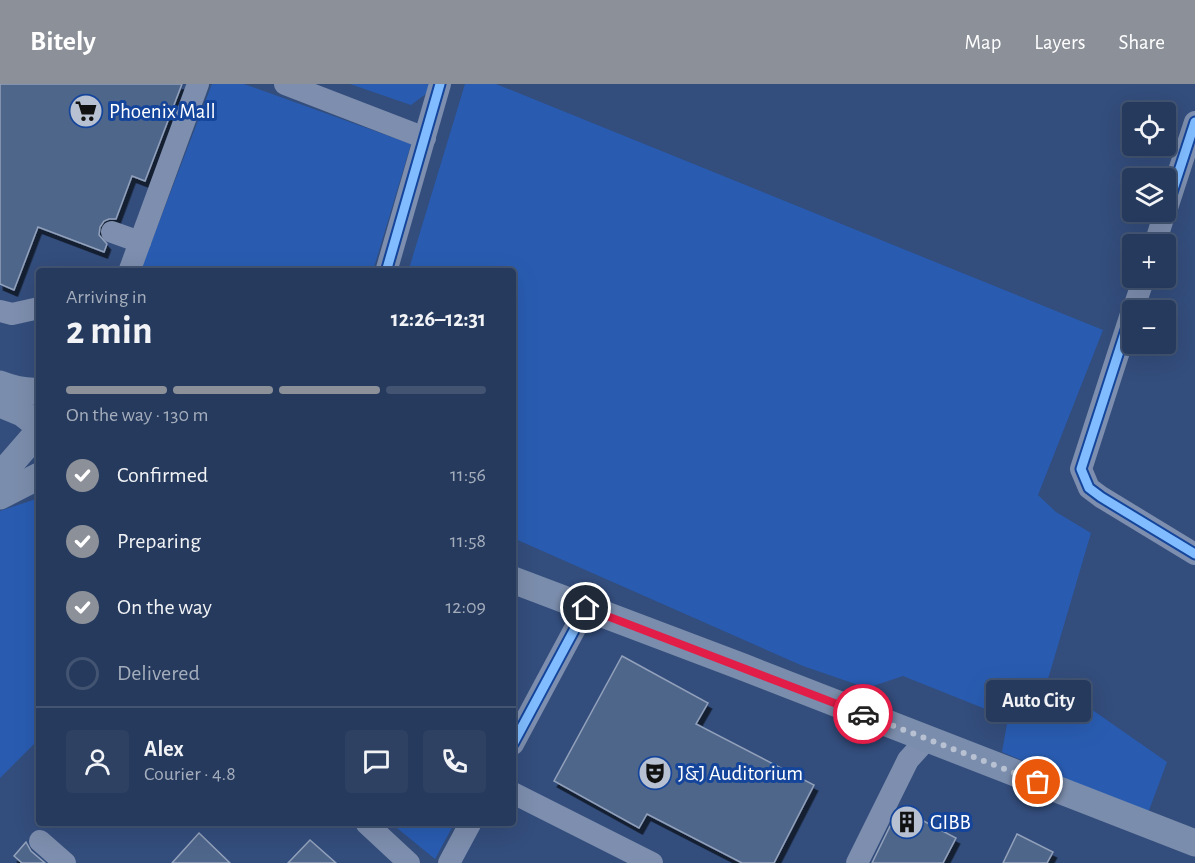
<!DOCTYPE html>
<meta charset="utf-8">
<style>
:root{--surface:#263a5d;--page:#2e4163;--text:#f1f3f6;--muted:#a4adbc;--line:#425472;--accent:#8c9099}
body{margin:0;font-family:"Alegreya Sans",sans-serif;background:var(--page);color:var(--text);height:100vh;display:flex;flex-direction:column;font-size:22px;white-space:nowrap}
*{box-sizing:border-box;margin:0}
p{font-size:20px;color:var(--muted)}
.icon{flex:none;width:33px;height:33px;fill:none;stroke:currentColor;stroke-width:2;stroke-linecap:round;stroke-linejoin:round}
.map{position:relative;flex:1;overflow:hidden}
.panel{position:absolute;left:36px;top:184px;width:480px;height:558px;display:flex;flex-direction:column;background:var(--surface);border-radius:6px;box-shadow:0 6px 24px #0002,0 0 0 2px var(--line)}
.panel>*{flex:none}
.controls{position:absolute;left:1122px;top:18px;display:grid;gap:12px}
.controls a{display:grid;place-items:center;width:54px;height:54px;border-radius:6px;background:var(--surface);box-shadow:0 6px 24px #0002,0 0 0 2px var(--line);font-size:30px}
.pin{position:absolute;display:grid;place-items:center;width:51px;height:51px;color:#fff;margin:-26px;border:3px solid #fff;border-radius:50%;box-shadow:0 2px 6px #0007}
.courier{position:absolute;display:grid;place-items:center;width:60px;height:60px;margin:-30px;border:4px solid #e11d48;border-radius:50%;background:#fff;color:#222;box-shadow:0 2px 8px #0007}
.bubble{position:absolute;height:42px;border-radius:6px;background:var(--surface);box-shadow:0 6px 24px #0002,0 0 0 2px var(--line);font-size:20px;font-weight:700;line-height:42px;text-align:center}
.overview em{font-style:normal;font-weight:700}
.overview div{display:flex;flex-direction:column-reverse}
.overview{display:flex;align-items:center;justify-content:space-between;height:102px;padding:0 30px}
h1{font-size:39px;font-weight:700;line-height:45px}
.bar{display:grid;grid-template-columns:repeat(4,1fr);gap:9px 6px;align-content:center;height:72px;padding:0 30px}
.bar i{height:8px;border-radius:4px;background:var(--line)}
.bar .active{background:var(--accent)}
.bar p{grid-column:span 4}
.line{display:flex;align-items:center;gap:15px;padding:0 30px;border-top:2px solid var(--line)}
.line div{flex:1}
.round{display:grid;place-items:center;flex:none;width:63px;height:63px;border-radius:6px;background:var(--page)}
ol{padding:0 30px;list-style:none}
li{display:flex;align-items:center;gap:18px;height:66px}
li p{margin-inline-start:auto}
li .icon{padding:6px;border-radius:50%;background:var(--accent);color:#fff;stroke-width:4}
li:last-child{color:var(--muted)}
li i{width:33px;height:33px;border:3px solid var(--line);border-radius:50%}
header{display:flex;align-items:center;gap:36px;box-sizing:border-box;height:84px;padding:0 30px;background:var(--accent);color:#fff}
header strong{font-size:28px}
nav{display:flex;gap:33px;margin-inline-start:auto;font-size:21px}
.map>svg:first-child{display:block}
.green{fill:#295cb1}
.building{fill:#50668b;stroke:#92a1bb;stroke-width:1.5;filter:url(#shadow)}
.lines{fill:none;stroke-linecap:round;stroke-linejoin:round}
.minor{stroke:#7d8eae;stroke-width:22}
.major{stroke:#7b8dac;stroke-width:27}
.cycleway-casing{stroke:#14459b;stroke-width:13}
.cycleway{stroke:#80bcff;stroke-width:9}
.done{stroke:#b8c1d1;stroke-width:6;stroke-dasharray:0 10.8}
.route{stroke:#e11d48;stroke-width:8}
.labels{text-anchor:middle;stroke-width:6;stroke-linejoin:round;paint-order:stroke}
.poi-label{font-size:21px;fill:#fff;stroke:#14459b;text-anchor:start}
</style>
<header>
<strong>Bitely</strong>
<nav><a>Map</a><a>Layers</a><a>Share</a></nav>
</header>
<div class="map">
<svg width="1195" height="779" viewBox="0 0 1195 779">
<defs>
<filter id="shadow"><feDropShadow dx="3.5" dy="6" stdDeviation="0" flood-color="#0009"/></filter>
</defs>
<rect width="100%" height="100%" fill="#334d7c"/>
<g class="green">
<polygon points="212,0 244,0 411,60 373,187 140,188"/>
<polygon points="350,0 429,0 427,9 411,21"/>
<polygon points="465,0 496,0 1103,246 1038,411 1056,428 1091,449 1048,595 1167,678 1148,729 1002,668 1008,634 903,592 867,604 803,582 513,454 513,188 408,188"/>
<polygon points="39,414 39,655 0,694 0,427"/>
<polygon points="392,740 454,740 435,775"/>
</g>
<g class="building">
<polygon points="0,0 182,0 145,97 132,92 116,135 109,135 104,137 100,143 99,151 107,160 104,168 38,143 14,206 0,200"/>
<polygon points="622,572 708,619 696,640 814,701 774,779 742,779 647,730 639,744 554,697"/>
<polygon points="899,724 956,754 943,779 872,779"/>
<polygon points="199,749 230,779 172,779"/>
<polygon points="1017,750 1053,768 1047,779 1003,779"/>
<polygon points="310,756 336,779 288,779"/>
<polygon points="26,758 31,767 45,779 22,779 14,772"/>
</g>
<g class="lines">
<g class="minor">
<polyline points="285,0 425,54"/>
<polyline points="1166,127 1195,38"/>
<polyline points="112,148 140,158"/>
<polyline points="1155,160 1165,128"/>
<polyline points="129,188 198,0"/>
<polyline points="386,188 440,0"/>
<polyline points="1133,226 1144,194"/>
<polyline points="0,227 12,230 39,224"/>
<polyline points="1132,227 1081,385 1089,404 1101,413 1195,470"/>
<polyline points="513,660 586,524"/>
<polyline points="513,709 652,779"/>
<polyline points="367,740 409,779"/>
<polyline points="40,757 65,779"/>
<polyline points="449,779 470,740"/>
<polyline points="857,779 908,676 927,655"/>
</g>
<g class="major">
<path d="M 0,300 C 13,305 25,308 39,307"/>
<polyline points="0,320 22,329 36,340"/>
<polyline points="0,392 38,348"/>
<polyline points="0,412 39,392"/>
<polyline points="513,496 743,583 1195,759"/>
</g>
<defs>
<g id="cycleway">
<polyline points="1166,127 1195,38"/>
<polyline points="386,188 440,0"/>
<polyline points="1132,227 1081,385 1089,404 1101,413 1195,470"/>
<polyline points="513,660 586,524"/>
</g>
</defs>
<use href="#cycleway" class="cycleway-casing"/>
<use href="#cycleway" class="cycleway"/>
</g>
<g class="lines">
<polyline class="done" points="863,630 1038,698"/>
<polyline class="route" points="586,524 863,630"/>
</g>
<defs>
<symbol id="supermarket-disc" viewBox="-11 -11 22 22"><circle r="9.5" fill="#b8c1d1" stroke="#14459b"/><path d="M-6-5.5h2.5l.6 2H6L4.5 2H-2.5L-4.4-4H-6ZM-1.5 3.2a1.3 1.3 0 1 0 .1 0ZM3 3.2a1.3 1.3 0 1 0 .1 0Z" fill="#111"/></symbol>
<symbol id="theatre-disc" viewBox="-11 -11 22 22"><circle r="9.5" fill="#b8c1d1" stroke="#14459b"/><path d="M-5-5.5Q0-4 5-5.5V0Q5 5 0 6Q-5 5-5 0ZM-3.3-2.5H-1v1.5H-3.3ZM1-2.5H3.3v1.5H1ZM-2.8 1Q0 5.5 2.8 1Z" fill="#111"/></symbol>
<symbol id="building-disc" viewBox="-11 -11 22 22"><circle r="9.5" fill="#b8c1d1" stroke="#14459b"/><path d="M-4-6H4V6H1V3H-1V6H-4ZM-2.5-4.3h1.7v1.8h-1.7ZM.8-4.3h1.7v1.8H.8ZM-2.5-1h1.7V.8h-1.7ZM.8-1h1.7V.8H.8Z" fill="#111"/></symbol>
</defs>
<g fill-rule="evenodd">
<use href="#supermarket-disc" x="67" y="8" width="38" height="38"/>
<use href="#theatre-disc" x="636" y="670" width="38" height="38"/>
<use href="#building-disc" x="888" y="719" width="38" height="38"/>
</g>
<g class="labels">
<g class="poi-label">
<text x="109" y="34">Phoenix Mall</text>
<text x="678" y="696">J&amp;J Auditorium</text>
<text x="930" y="745">GIBB</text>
</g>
</g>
</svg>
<div class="controls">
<a><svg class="icon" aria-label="locate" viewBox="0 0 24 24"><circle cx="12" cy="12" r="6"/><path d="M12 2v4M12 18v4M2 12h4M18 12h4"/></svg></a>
<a><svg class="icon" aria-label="layers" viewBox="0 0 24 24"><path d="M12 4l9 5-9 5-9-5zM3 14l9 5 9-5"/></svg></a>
<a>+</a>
<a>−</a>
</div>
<div class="pin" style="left:1038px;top:698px;background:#ea580c"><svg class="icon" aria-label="bag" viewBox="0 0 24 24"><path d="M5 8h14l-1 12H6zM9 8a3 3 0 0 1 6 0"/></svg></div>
<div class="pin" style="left:586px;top:524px;background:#1f2937"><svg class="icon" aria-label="home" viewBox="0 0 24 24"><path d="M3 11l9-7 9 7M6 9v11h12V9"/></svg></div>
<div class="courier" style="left:863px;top:630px"><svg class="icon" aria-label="car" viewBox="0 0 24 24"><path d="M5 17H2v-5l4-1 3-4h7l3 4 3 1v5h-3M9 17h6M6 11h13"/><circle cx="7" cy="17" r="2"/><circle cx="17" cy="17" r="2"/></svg></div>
<div class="bubble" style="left:986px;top:596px;width:105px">Auto City</div>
<section class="panel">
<div class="overview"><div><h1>2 min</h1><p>Arriving in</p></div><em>12:26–12:31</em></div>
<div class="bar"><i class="active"></i><i class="active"></i><i class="active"></i><i></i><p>On the way · 130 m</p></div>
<ol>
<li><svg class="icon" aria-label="check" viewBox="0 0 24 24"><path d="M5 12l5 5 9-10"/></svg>Confirmed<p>11:56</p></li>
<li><svg class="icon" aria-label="check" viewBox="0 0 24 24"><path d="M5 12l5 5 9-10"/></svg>Preparing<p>11:58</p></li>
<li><svg class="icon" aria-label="check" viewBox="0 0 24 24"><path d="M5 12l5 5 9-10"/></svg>On the way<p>12:09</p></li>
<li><i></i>Delivered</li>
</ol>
<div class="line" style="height:108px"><a class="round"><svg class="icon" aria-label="person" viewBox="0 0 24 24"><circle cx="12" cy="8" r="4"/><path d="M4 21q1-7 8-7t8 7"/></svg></a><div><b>Alex</b><p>Courier · 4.8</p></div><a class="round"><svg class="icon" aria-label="chat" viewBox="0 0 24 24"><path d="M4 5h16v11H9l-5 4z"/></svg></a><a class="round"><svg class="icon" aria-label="phone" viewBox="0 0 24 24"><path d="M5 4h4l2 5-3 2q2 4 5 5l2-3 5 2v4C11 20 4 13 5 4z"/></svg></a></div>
</section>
</div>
